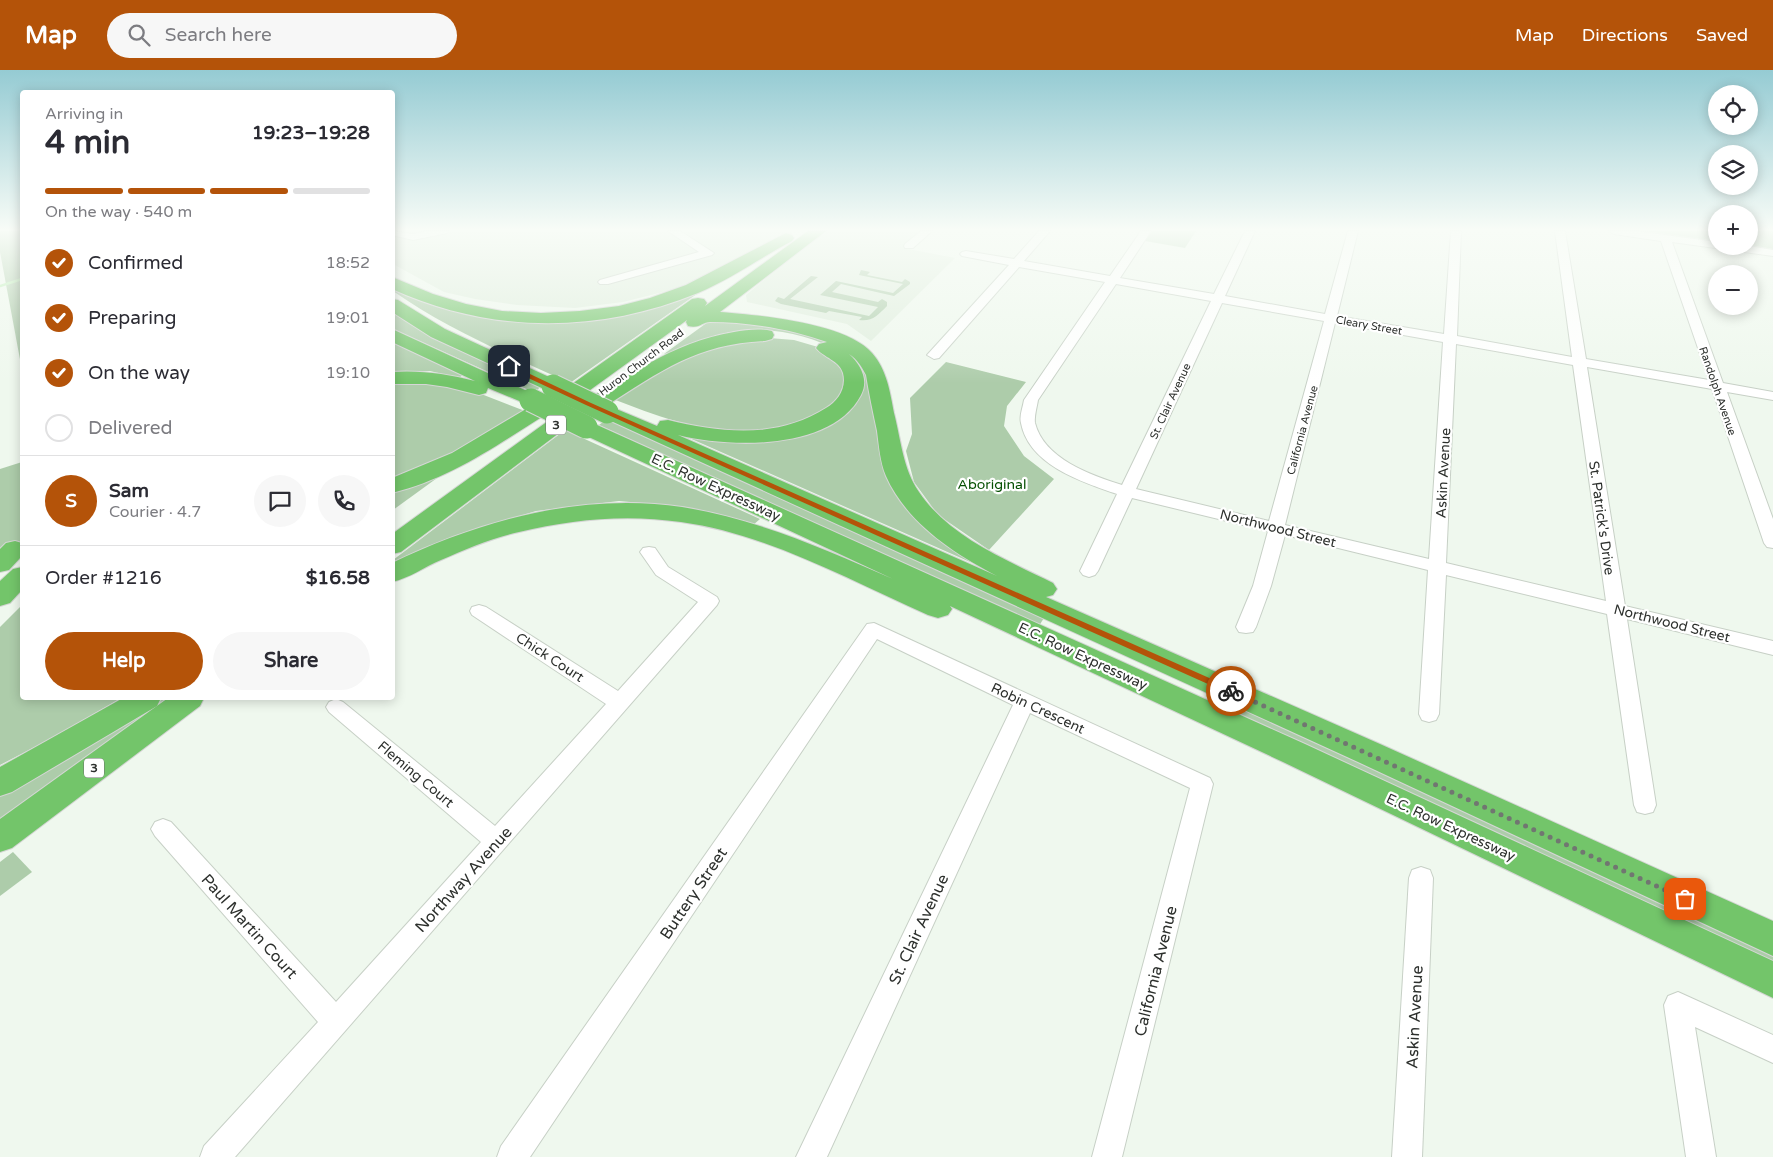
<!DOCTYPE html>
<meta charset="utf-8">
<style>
:root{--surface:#fff;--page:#f7f7f7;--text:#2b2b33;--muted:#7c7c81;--line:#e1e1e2;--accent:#b45309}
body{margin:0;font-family:"Varela Round",sans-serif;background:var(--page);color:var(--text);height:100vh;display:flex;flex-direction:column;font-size:19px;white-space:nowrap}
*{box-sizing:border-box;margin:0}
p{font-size:16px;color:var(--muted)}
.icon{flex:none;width:28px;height:28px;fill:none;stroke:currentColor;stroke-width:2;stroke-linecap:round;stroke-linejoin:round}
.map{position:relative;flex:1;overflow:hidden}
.details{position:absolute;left:20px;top:20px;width:375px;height:610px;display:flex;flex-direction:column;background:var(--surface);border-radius:5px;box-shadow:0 2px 12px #0003}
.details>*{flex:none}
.fabs{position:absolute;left:1708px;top:15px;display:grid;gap:10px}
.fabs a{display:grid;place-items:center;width:50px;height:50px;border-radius:50%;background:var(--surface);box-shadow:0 2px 12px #0003;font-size:25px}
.pin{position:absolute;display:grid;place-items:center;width:42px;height:42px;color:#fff;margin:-21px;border-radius:10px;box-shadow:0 2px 8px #0006}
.courier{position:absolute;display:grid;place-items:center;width:50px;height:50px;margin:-25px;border:4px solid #b45309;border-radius:50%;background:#fff;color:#222;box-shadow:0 1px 6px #0007}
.overview em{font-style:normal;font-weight:700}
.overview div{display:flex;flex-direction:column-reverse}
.overview{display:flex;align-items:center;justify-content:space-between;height:85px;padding:0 25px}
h1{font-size:32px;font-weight:700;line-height:38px}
.bar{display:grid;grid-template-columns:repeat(4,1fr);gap:8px 5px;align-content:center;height:60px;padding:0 25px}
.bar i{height:6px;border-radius:4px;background:var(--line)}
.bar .selected{background:var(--accent)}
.bar p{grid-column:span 4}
.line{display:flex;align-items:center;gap:12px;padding:0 25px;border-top:1px solid var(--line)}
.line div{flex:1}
.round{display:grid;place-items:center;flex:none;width:52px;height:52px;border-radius:26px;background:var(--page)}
ol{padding:0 25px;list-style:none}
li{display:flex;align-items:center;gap:15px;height:55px}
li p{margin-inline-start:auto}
li .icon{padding:5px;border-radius:50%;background:var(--accent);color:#fff;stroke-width:4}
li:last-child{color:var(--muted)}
li i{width:28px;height:28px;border:2px solid var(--line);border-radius:50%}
.cta{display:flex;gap:10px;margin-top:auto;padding:10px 25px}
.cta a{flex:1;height:58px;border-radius:30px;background:var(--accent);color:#fff;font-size:20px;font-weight:700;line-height:58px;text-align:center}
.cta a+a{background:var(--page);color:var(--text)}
header{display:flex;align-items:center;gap:30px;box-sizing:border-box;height:70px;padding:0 25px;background:var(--accent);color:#fff}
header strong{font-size:24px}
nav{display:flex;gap:28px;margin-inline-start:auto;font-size:18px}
.search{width:350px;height:45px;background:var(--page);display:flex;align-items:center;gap:12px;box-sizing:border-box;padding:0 18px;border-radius:28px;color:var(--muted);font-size:19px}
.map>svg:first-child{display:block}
.built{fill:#e0eede}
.green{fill:#adccaa}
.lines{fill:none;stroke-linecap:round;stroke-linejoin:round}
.stream{stroke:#baedb3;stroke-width:2.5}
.minor-casing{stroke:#c7d0c6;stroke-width:2}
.highway-casing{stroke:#d5d6d5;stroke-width:2}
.minor{fill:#fff;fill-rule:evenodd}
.highway{fill:#73c56a;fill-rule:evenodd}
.highway-bridge-casing{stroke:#d5d6d5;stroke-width:25;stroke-linecap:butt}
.highway-bridge{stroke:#73c56a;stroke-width:23}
.route{fill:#b45309}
.done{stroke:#717671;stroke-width:5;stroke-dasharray:0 9}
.labels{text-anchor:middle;stroke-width:4.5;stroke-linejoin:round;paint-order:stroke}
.far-street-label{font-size:11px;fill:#2d302d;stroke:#fff}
.shield{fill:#fff;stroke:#6c6e6c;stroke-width:1}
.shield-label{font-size:12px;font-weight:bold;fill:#2d302d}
.street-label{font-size:14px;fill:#2d302d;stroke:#fff}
.park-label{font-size:14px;fill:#054f01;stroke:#fff}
.near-street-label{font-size:16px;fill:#2d302d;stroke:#fff}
</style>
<header>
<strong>Map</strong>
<div class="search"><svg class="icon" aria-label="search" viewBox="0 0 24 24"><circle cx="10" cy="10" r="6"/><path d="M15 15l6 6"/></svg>Search here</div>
<nav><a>Map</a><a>Directions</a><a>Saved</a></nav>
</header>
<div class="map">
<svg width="1773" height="1087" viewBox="0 0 1773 1087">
<rect width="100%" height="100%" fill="#eff8ee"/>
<g class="built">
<polygon points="392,161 789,161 762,180 731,197 671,220 623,232 575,238 517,235 475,229 444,222 393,194"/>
<polygon points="823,161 922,161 903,178 955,188 871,271 847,254 747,232 746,225"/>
</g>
<g class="green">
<polygon points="0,161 22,161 22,300 0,182"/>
<polygon points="1151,161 1196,161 1185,178 1145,171"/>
<polygon points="1645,161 1716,161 1716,171"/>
<polygon points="1749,161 1773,161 1773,179 1749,175"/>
<path d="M 861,200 L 870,202 L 867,205 L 902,212 L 905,209 L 910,212 L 910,214 L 894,226 L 841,214 L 832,222 L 878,232 L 882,229 L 887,232 L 887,236 C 878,245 872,252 859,250 L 862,247 L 829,241 L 826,243 L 781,234 L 775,231 L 778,227 L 784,229 L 811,206 L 818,207 L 790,229 L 869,246 L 878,237 L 820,225 L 836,211 L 893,223 L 903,214 L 859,205 Z"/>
<path d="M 721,207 L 570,313 C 509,285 447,259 393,221 L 393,214 L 440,237 L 473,246 L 506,249 L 615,242 Z"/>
<polygon points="393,240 540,317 535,323 393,259"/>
<path d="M 712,249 L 794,260 L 843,275 L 868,301 L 888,401 L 995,503 L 687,367 L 777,368 L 853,328 L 841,282 C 802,261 753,253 711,267 C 701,271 670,284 664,284 Z"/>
<path d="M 769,268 L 794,270 L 818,277 L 845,298 L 844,322 C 839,328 833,334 827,338 C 816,347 802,352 789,355 C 728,372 669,351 613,329 L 705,275 Z"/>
<polygon points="392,271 463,305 459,308 430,301 393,302"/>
<polygon points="946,292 1026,312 1007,336 1004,356 1024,386 1054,409 989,480 938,445 914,412 906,381 912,364 910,328"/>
<polygon points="404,309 471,320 525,341 448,388 393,410 393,310"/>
<polygon points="608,348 1047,543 1039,556 599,355"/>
<polygon points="565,360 760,449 753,455 686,437 619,431 536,441 457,465 393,499 393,490"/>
<polygon points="22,392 22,478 0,480 0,399"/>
<polygon points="455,395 393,440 393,418"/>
<polygon points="22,535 22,628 121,628 56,666 0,695 0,557"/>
<polygon points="1219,627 1773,875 1773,897 1223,641 1214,633"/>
<polygon points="157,628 171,628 0,752 0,721 52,692"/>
<polygon points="13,782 32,802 0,826 0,792"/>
</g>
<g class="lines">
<polyline class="stream" points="0,216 22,209"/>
<defs>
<g id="minor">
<polygon points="392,161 413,164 428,161 448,161 447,163 413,170 392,165"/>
<polygon points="668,161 680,161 714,183 712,185 608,214 600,214 598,212 600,210 699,182"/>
<polygon points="921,161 932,161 913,178 905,178 904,176 905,174"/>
<path d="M 1039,161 L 1050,161 L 1024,191 L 1110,206 L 1141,161 L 1151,161 L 1120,208 L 1214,224 L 1245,161 L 1255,161 L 1225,226 L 1325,244 L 1348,161 L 1358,161 L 1337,246 L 1444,264 L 1451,161 L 1461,161 L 1457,266 L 1572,287 L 1555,161 L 1565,161 L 1586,289 L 1709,310 L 1661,171 L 1614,164 L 1609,161 L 1636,161 L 1716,172 L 1716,176 L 1749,176 L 1773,180 L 1773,186 L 1672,172 L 1723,313 L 1773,322 L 1773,330 L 1727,322 L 1773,449 L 1773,478 L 1767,477 L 1764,473 L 1712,319 L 1587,297 L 1625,536 L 1773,571 L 1773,585 L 1627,549 L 1656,735 L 1653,742 L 1645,744 L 1637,742 L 1634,735 L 1607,544 L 1446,505 L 1439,644 L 1436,650 L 1429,652 L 1422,650 L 1419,644 L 1428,500 L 1285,465 L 1271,516 L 1256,557 L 1253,562 L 1246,563 L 1239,562 L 1236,557 L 1253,516 L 1268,461 L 1132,428 L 1098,501 L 1095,505 L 1089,507 L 1083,505 L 1080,501 L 1117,424 C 1082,412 1029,395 1021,353 C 1019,346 1023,337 1024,330 L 1105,212 L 1019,197 L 939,288 L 934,289 L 927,285 L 1009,195 L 962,186 L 960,184 L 962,182 L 966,181 L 1014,189 ZM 1116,214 L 1211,231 L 1122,415 C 1091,405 1044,389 1035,353 C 1034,346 1037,337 1038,330 ZM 1222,233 L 1324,251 L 1269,451 L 1136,419 ZM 1335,253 L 1443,272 L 1429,489 L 1285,455 ZM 1456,274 L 1573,295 L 1606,531 L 1446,493 Z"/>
<polygon points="649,477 655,478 668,497 717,527 719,531 717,535 235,1087 200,1087 204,1076 318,952 155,766 151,759 155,752 163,749 171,752 336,932 481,772 329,642 326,637 329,632 336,629 343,632 495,756 606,634 472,545 470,541 472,537 479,535 486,537 618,621 698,532 656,505 640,482 643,478"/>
<polygon points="874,553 1210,708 1213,714 1122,1087 1092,1087 1190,718 1030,643 827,1087 796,1087 1013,635 877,569 530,1087 497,1087 501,1076 867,554"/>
<polygon points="1421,797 1430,800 1433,808 1422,1087 1392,1087 1409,808 1412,800"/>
<polygon points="1678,922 1773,965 1773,993 1695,957 1716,1087 1686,1087 1664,935 1668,926"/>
</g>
<g id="highway">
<path d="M 808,161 L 826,161 L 720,242 C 759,245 846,253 872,283 C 887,300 890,322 894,343 C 901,370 903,399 919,422 C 949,467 1007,490 1053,513 L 1057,519 L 1053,525 L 1046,527 L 1380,674 L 1773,851 L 1773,886 L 1358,692 L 600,346 L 597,341 L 563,360 L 401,482 L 392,484 L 392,464 L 559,343 L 548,343 C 499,374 450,409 392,423 L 392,408 L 452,383 L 531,336 L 488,318 L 486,323 L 479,325 L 447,317 L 426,314 L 392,314 L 392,302 C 421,300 447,304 475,311 L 392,272 L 392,259 L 538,326 L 541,330 L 557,321 L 546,320 L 431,267 L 392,242 L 392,229 L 398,230 L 445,259 L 560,312 L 563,316 L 560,320 L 565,319 L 692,229 L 698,228 L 704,229 L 707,233 L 705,236 ZM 687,250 L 686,252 L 688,256 C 700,259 702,252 710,252 C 748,252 791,259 827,272 L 819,274 L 816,278 C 824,288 839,290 843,303 C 847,318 838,331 826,338 C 777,369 722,363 668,350 L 660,351 L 657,356 L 614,338 L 606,336 C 661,301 697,274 765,271 L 772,269 L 774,265 L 772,261 C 760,258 746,260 734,262 C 672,272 625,309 572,338 L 561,341 ZM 849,284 C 858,290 861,296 866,305 C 869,324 873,342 877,361 C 879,376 880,392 886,406 C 907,453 953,483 997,506 L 678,365 C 730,378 832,381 861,325 C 869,310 861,295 849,284 Z"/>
<path d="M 786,163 L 792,165 L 794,168 L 792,171 C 760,188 731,209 698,223 C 598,264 491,264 392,219 L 392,207 L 433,224 L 466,234 L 502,241 L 541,243 L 580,241 L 619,236 L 650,228 L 686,215 Z"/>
<path d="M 586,350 L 1305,674 L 1773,891 L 1773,928 L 1283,692 L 950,536 L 952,539 L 948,545 L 938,548 L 928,545 C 849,510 768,464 681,452 C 627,444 572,449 519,462 C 492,468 466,479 441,490 C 424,497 410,508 392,512 L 392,493 C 481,450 583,422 682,437 C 756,449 825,479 893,509 L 578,362 L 575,357 L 578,352 Z"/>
<polygon points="15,471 22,473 22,486 9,500 0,502 0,479 6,473"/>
<polygon points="22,497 22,520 10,533 0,536 0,511 13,499"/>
<polygon points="123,628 161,628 157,636 12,722 0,726 0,697"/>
<polygon points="168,628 204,628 200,636 12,778 0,782 0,749"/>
</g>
</defs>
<use href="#minor" class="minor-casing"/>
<use href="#highway" class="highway-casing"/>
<use href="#minor" class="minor"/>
<use href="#highway" class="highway"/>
<defs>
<g id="highway-bridge">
<polyline points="553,316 607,342"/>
<polyline points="531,330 586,357"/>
</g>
</defs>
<use href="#highway-bridge" class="highway-bridge-casing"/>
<use href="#highway-bridge" class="highway-bridge"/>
</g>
<linearGradient id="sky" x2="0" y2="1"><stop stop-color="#95cbd3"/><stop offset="0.51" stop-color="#f8fcf7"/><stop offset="1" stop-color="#f8fcf7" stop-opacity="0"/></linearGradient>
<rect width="1773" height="313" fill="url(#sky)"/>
<polygon class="route" points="507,295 511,295 591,333 1234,619 1235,621 1231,624 1228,623 586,335 507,298"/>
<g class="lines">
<polyline class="done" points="1231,621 1685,829"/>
</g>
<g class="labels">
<g class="far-street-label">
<text transform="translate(1369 255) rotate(10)" y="4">Cleary Street</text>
<text transform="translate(641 292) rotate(-37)" y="4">Huron Church Road</text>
<text transform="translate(1718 321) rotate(71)" y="4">Randolph Avenue</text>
<text transform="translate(1170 331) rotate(-65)" y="4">St. Clair Avenue</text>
<text transform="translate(1302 360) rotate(-75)" y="4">California Avenue</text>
</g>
<g class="shield">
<rect x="546" y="345.5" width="20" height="19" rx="4"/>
<rect x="84" y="688.5" width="20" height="19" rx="4"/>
</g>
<g class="shield-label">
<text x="556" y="359">3</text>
<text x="94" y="702">3</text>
</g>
<g class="street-label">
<text transform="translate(1443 403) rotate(-87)" y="5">Askin Avenue</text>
<text transform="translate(716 417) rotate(25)" y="5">E.C. Row Expressway</text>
<text transform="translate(1602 448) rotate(82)" y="5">St. Patrick's Drive</text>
<text transform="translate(1278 458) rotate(14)" y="5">Northwood Street</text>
<text transform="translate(1672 553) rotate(14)" y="5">Northwood Street</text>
<text transform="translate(1083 586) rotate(25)" y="5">E.C. Row Expressway</text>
<text transform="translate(550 587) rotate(33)" y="5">Chick Court</text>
<text transform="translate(1038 638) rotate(25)" y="5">Robin Crescent</text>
<text transform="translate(416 704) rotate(40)" y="5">Fleming Court</text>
<text transform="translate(1451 757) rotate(25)" y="5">E.C. Row Expressway</text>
</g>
<g class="park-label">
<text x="992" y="419">Aboriginal</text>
</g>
<g class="near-street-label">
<text transform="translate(463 809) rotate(-48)" y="6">Northway Avenue</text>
<text transform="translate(693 823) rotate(-56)" y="6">Buttery Street</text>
<text transform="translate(250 856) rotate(48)" y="6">Paul Martin Court</text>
<text transform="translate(918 859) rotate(-65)" y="6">St. Clair Avenue</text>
<text transform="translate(1155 901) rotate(-76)" y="6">California Avenue</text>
<text transform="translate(1414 947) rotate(-87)" y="6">Askin Avenue</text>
</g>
</g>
</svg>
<div class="fabs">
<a><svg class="icon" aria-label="locate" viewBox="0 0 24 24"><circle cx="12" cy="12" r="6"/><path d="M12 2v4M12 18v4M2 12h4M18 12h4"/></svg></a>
<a><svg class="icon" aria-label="layers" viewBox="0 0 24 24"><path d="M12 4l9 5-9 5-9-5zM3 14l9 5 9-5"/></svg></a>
<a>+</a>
<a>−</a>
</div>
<div class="pin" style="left:1685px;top:829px;background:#ea580c"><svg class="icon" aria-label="bag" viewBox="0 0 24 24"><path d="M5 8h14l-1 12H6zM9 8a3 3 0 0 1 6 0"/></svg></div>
<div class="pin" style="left:509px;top:296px;background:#1f2937"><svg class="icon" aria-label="home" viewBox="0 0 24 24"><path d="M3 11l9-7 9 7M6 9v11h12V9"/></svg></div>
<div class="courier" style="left:1231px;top:621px"><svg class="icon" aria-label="bike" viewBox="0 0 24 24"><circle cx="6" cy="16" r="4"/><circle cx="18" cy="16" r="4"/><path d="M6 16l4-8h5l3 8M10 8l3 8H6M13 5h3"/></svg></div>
<section class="details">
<div class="overview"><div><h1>4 min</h1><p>Arriving in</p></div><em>19:23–19:28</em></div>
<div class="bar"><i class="selected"></i><i class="selected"></i><i class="selected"></i><i></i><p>On the way · 540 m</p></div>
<ol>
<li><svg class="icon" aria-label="check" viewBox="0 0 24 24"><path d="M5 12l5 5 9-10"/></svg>Confirmed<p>18:52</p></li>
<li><svg class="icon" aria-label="check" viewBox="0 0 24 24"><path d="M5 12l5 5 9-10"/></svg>Preparing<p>19:01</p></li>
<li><svg class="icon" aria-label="check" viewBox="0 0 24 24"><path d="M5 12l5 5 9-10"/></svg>On the way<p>19:10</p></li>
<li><i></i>Delivered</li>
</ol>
<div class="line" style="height:90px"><b class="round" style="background:var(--accent);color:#fff">S</b><div><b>Sam</b><p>Courier · 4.7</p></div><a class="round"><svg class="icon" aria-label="chat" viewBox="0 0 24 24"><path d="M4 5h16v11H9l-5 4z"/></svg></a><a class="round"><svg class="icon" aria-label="phone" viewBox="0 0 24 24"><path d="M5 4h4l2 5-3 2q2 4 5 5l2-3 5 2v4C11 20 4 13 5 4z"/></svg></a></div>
<div class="line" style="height:65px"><div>Order #1216</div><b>$16.58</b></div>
<div class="cta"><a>Help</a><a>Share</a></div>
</section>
</div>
